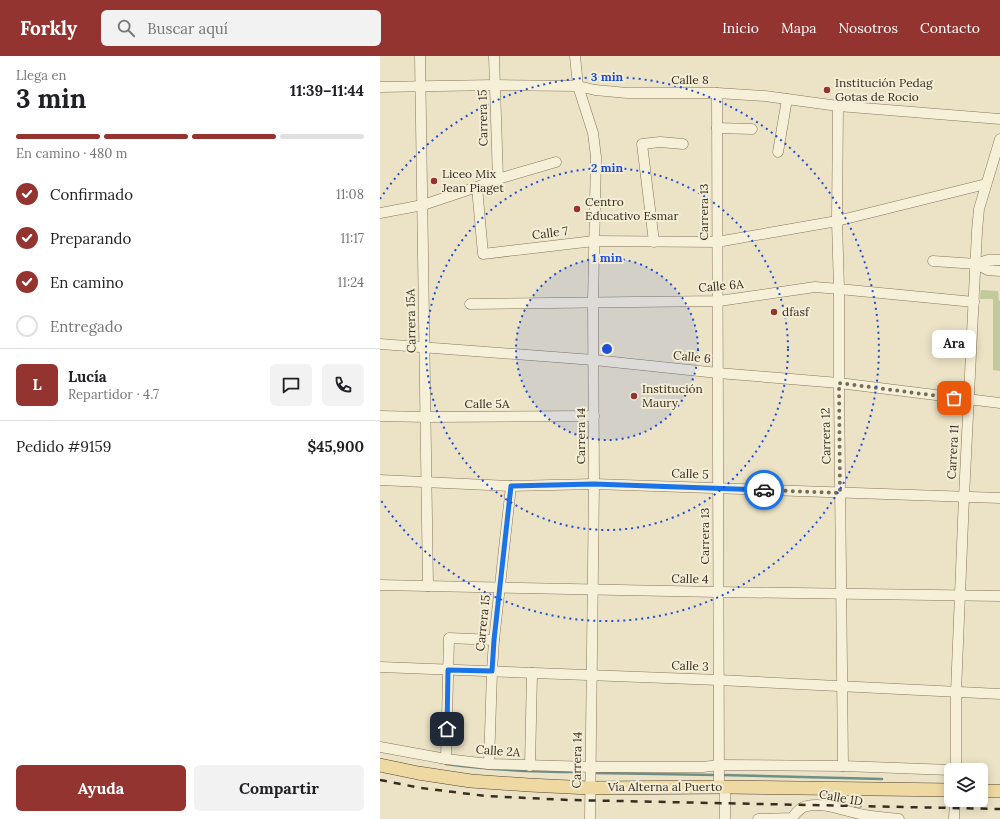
<!DOCTYPE html>
<html lang="es">
<meta charset="utf-8">
<style>
:root{--surface:#fff;--page:#f2f2f2;--text:#202124;--muted:#757577;--line:#e0e0e0;--accent:#933430}
body{margin:0;font-family:Lora,serif;background:var(--page);color:var(--text);height:100vh;display:flex;flex-direction:column;font-size:15px;white-space:nowrap}
*{box-sizing:border-box;margin:0}
p{font-size:13px;color:var(--muted)}
.icon{flex:none;width:22px;height:22px;fill:none;stroke:currentColor;stroke-width:2;stroke-linecap:round;stroke-linejoin:round}
.map{position:relative;flex:1;overflow:hidden}
.sheet{display:flex;flex-direction:column;background:var(--surface);width:380px}
.sheet>*{flex:none}
.tools{position:absolute;left:564px;top:707px;display:grid;gap:8px}
.tools a{display:grid;place-items:center;width:44px;height:44px;border-radius:6px;background:var(--surface);box-shadow:0 2px 10px #0003;font-size:20px}
.pin{position:absolute;display:grid;place-items:center;width:34px;height:34px;color:#fff;margin:-17px;border-radius:8px;box-shadow:0 2px 6px #0006}
.courier{position:absolute;display:grid;place-items:center;width:40px;height:40px;margin:-20px;border:3px solid #1a73e8;border-radius:50%;background:#fff;color:#222;box-shadow:0 1px 5px #0007}
.bubble{position:absolute;height:28px;border-radius:6px;background:var(--surface);box-shadow:0 2px 10px #0003;font-size:13px;font-weight:800;line-height:28px;text-align:center}
.overview em{font-style:normal;font-weight:800}
.overview div{display:flex;flex-direction:column-reverse}
.overview{display:flex;align-items:center;justify-content:space-between;height:68px;padding:0 16px}
h1{font-size:26px;font-weight:800;line-height:30px}
.bar{display:grid;grid-template-columns:repeat(4,1fr);gap:6px 4px;align-content:center;height:48px;padding:0 16px}
.bar i{height:5px;border-radius:3px;background:var(--line)}
.bar .on{background:var(--accent)}
.bar p{grid-column:span 4}
.line{display:flex;align-items:center;gap:10px;padding:0 16px;border-top:1px solid var(--line)}
.line div{flex:1}
.round{display:grid;place-items:center;flex:none;width:42px;height:42px;border-radius:6px;background:var(--page)}
ol{padding:0 16px;list-style:none}
li{display:flex;align-items:center;gap:12px;height:44px}
li p{margin-inline-start:auto}
li .icon{padding:4px;border-radius:50%;background:var(--accent);color:#fff;stroke-width:4}
li:last-child{color:var(--muted)}
li i{width:22px;height:22px;border:2px solid var(--line);border-radius:50%}
.button{display:flex;gap:8px;margin-top:auto;padding:8px 16px}
.button a{flex:1;height:46px;border-radius:6px;background:var(--accent);color:#fff;font-size:16px;font-weight:800;line-height:46px;text-align:center}
.button a+a{background:var(--page);color:var(--text)}
header{display:flex;align-items:center;gap:24px;box-sizing:border-box;height:56px;padding:0 20px;background:var(--accent);color:#fff}
header strong{font-size:19px}
nav{display:flex;gap:22px;margin-inline-start:auto;font-size:14px}
.search{width:280px;height:36px;background:var(--page);display:flex;align-items:center;gap:10px;box-sizing:border-box;padding:0 14px;border-radius:6px;color:var(--muted);font-size:15px}
main{display:flex;flex:1;min-height:0}
.map>svg:first-child{display:block}
.green{fill:#c2ca9b}
.lines{fill:none;stroke-linecap:round;stroke-linejoin:round}
.stream{stroke:#6e8e88;stroke-width:2.5}
.minor-casing{stroke:#87755d;stroke-width:11}
.major-casing{stroke:#554331;stroke-width:14}
.minor{stroke:#f7f0d9;stroke-width:10}
.major{stroke:#edd9a1;stroke-width:13}
.rail{stroke:#382d20;stroke-width:2.5;stroke-dasharray:7 7;stroke-linecap:butt}
.done{stroke:#776d5a;stroke-width:4;stroke-dasharray:0 7.2}
.route{stroke:#1a73e8;stroke-width:5}
.ring{fill:none;stroke:#1d4ed8;stroke-width:2;stroke-dasharray:2 4}
.poi-dot{fill:#933430;stroke:#f4edd6;stroke-width:1.5}
.labels{text-anchor:middle;stroke-width:4;stroke-linejoin:round;paint-order:stroke}
.street-label{font-size:12px;fill:#382d20;stroke:#f4edd6}
.poi-label{font-size:12px;fill:#382d20;stroke:#f4edd6;text-anchor:start}
.centre{fill:#1d4ed8;stroke:#f4edd6;stroke-width:2}
.ring-label{font-size:12px;text-anchor:middle;font-weight:bold;fill:#1d4ed8;stroke:#f4edd6;stroke-width:4;stroke-linejoin:round;paint-order:stroke}
</style>
<header>
<strong>Forkly</strong>
<div class="search"><svg class="icon" aria-label="search" viewBox="0 0 24 24"><circle cx="10" cy="10" r="6"/><path d="M15 15l6 6"/></svg>Buscar aquí</div>
<nav><a>Inicio</a><a>Mapa</a><a>Nosotros</a><a>Contacto</a></nav>
</header>
<main>
<section class="sheet">
<div class="overview"><div><h1>3 min</h1><p>Llega en</p></div><em>11:39–11:44</em></div>
<div class="bar"><i class="on"></i><i class="on"></i><i class="on"></i><i></i><p>En camino · 480 m</p></div>
<ol>
<li><svg class="icon" aria-label="check" viewBox="0 0 24 24"><path d="M5 12l5 5 9-10"/></svg>Confirmado<p>11:08</p></li>
<li><svg class="icon" aria-label="check" viewBox="0 0 24 24"><path d="M5 12l5 5 9-10"/></svg>Preparando<p>11:17</p></li>
<li><svg class="icon" aria-label="check" viewBox="0 0 24 24"><path d="M5 12l5 5 9-10"/></svg>En camino<p>11:24</p></li>
<li><i></i>Entregado</li>
</ol>
<div class="line" style="height:72px"><b class="round" style="background:var(--accent);color:#fff">L</b><div><b>Lucía</b><p>Repartidor · 4.7</p></div><a class="round"><svg class="icon" aria-label="chat" viewBox="0 0 24 24"><path d="M4 5h16v11H9l-5 4z"/></svg></a><a class="round"><svg class="icon" aria-label="phone" viewBox="0 0 24 24"><path d="M5 4h4l2 5-3 2q2 4 5 5l2-3 5 2v4C11 20 4 13 5 4z"/></svg></a></div>
<div class="line" style="height:52px"><div>Pedido #9159</div><b>$45,900</b></div>
<div class="button"><a>Ayuda</a><a>Compartir</a></div>
</section>
<div class="map">
<svg width="620" height="763" viewBox="0 0 620 763">
<rect width="100%" height="100%" fill="#ece3c6"/>
<polygon class="green" points="601,234 618,235 619,245 620,245 620,315 613,314 613,243 600,243"/>
<g class="lines">
<g class="stream">
<path d="M 66,708 C 110,714 153,716 198,716"/>
<polyline points="214,717 336,719"/>
<polyline points="341,719 502,723"/>
</g>
<defs>
<g id="minor">
<polyline points="40,0 48,530"/>
<polyline points="114,0 118,123"/>
<polyline points="195,0 198,30 213,77 216,101 213,246 214,428 210,763"/>
<polyline points="0,31 115,29 198,30 215,34 247,37 337,37 385,40 458,50 620,63"/>
<polyline points="337,37 339,731"/>
<polyline points="458,50 457,165 459,233 459,327 463,710"/>
<polyline points="337,72 372,73"/>
<polyline points="398,96 407,43"/>
<polyline points="97,131 103,198 214,185 337,186 457,165 606,128"/>
<polyline points="0,157 43,149 97,131 118,123 176,106"/>
<polyline points="274,186 262,88 280,86 303,88"/>
<polyline points="553,205 596,208 608,204 620,204"/>
<polyline points="596,208 608,214 620,215"/>
<polyline points="90,248 339,245 435,231 459,233 594,246"/>
<polyline points="0,288 214,304 338,317 459,327 620,347"/>
<polyline points="0,360 46,361 214,360"/>
<polyline points="0,424 131,430 214,428 620,442"/>
<polyline points="0,529 338,536 620,540"/>
<polyline points="0,611 339,624 620,638"/>
<polyline points="0,691 66,703 109,708 211,711 323,711 339,709 463,710 571,714"/>
<polyline points="66,703 69,582 114,584"/>
<polyline points="109,708 112,615 114,584 131,430"/>
<polyline points="150,710 152,617"/>
<polyline points="576,714 576,636 584,441 597,175 599,153 620,83"/>
<polyline points="345,763 345,731"/>
<path d="M 378,763 L 412,762 C 416,757 420,751 427,750 C 446,746 466,756 485,759 C 496,761 508,762 519,763"/>
<polyline points="574,763 575,744"/>
</g>
<g id="major">
<polyline points="0,709 38,717 91,725 149,729 210,732 345,731 571,734"/>
<polyline points="601,735 620,735"/>
</g>
</defs>
<use href="#minor" class="minor-casing"/>
<use href="#major" class="major-casing"/>
<use href="#minor" class="minor"/>
<use href="#major" class="major"/>
<polyline class="rail" points="0,724 41,732 106,740 190,744 620,753"/>
</g>
<g class="lines">
<polyline class="done" points="384,434 460,437 459,327 574,342"/>
<polyline class="route" points="67,673 68,614 112,615 114,584 131,430 214,428 384,434"/>
</g>
<circle cx="227" cy="293" r="91" fill="#1d4ed8" fill-opacity=".12"/>
<g class="ring">
<circle cx="227" cy="293" r="91"/>
<circle cx="227" cy="293" r="181"/>
<path d="M0 143A272 272 0 1 1 0 443"/>
</g>
<g class="poi-dot">
<circle cx="447" cy="34" r="4"/>
<circle cx="54" cy="125" r="4"/>
<circle cx="197" cy="153" r="4"/>
<circle cx="394" cy="256" r="4"/>
<circle cx="254" cy="340" r="4"/>
</g>
<g class="labels">
<g class="street-label">
<text x="310" y="28">Calle 8</text>
<text transform="translate(103 62) rotate(-91)" y="4">Carrera 15</text>
<text transform="translate(324 156) rotate(-90)" y="4">Carrera 13</text>
<text transform="translate(170 177) rotate(-7)" y="4">Calle 7</text>
<text transform="translate(341 230) rotate(-5)" y="4">Calle 6A</text>
<text transform="translate(31 265) rotate(-91)" y="4">Carrera 15A</text>
<text transform="translate(312 301) rotate(6)" y="4">Calle 6</text>
<text x="107" y="352">Calle 5A</text>
<text transform="translate(201 380) rotate(-90)" y="4">Carrera 14</text>
<text transform="translate(446 380) rotate(-91)" y="4">Carrera 12</text>
<text transform="translate(573 396) rotate(-87)" y="4">Carrera 11</text>
<text transform="translate(310 418) rotate(2)" y="4">Calle 5</text>
<text transform="translate(325 480) rotate(-90)" y="4">Carrera 13</text>
<text transform="translate(310 523) rotate(1)" y="4">Calle 4</text>
<text transform="translate(103 567) rotate(-84)" y="4">Carrera 15</text>
<text transform="translate(310 610) rotate(2)" y="4">Calle 3</text>
<text transform="translate(118 695) rotate(4)" y="4">Calle 2A</text>
<text transform="translate(197 704) rotate(-89)" y="4">Carrera 14</text>
<text x="285" y="735">Vía Alterna al Puerto</text>
<text transform="translate(461 742) rotate(10)" y="4">Calle 1D</text>
</g>
<g class="poi-label">
<text x="455" y="31">Institución Pedag<tspan x="455" dy="14">Gotas de Rocio</tspan></text>
<text x="62" y="122">Liceo Mix<tspan x="62" dy="14">Jean Piaget</tspan></text>
<text x="205" y="150">Centro<tspan x="205" dy="14">Educativo Esmar</tspan></text>
<text x="402" y="260">dfasf</text>
<text x="262" y="337">Institución<tspan x="262" dy="14">Maury</tspan></text>
</g>
</g>
<circle cx="227" cy="293" r="6" class="centre"/>
<g class="ring-label">
<text x="227" y="25">3 min</text>
<text x="227" y="116">2 min</text>
<text x="227" y="206">1 min</text>
</g>
</svg>
<div class="tools">
<a><svg class="icon" aria-label="layers" viewBox="0 0 24 24"><path d="M12 4l9 5-9 5-9-5zM3 14l9 5 9-5"/></svg></a>
</div>
<div class="pin" style="left:574px;top:342px;background:#ea580c"><svg class="icon" aria-label="bag" viewBox="0 0 24 24"><path d="M5 8h14l-1 12H6zM9 8a3 3 0 0 1 6 0"/></svg></div>
<div class="pin" style="left:67px;top:673px;background:#1f2937"><svg class="icon" aria-label="home" viewBox="0 0 24 24"><path d="M3 11l9-7 9 7M6 9v11h12V9"/></svg></div>
<div class="courier" style="left:384px;top:434px"><svg class="icon" aria-label="car" viewBox="0 0 24 24"><path d="M5 17H2v-5l4-1 3-4h7l3 4 3 1v5h-3M9 17h6M6 11h13"/><circle cx="7" cy="17" r="2"/><circle cx="17" cy="17" r="2"/></svg></div>
<div class="bubble" style="left:552px;top:274px;width:44px">Ara</div>
</div>
</main>
